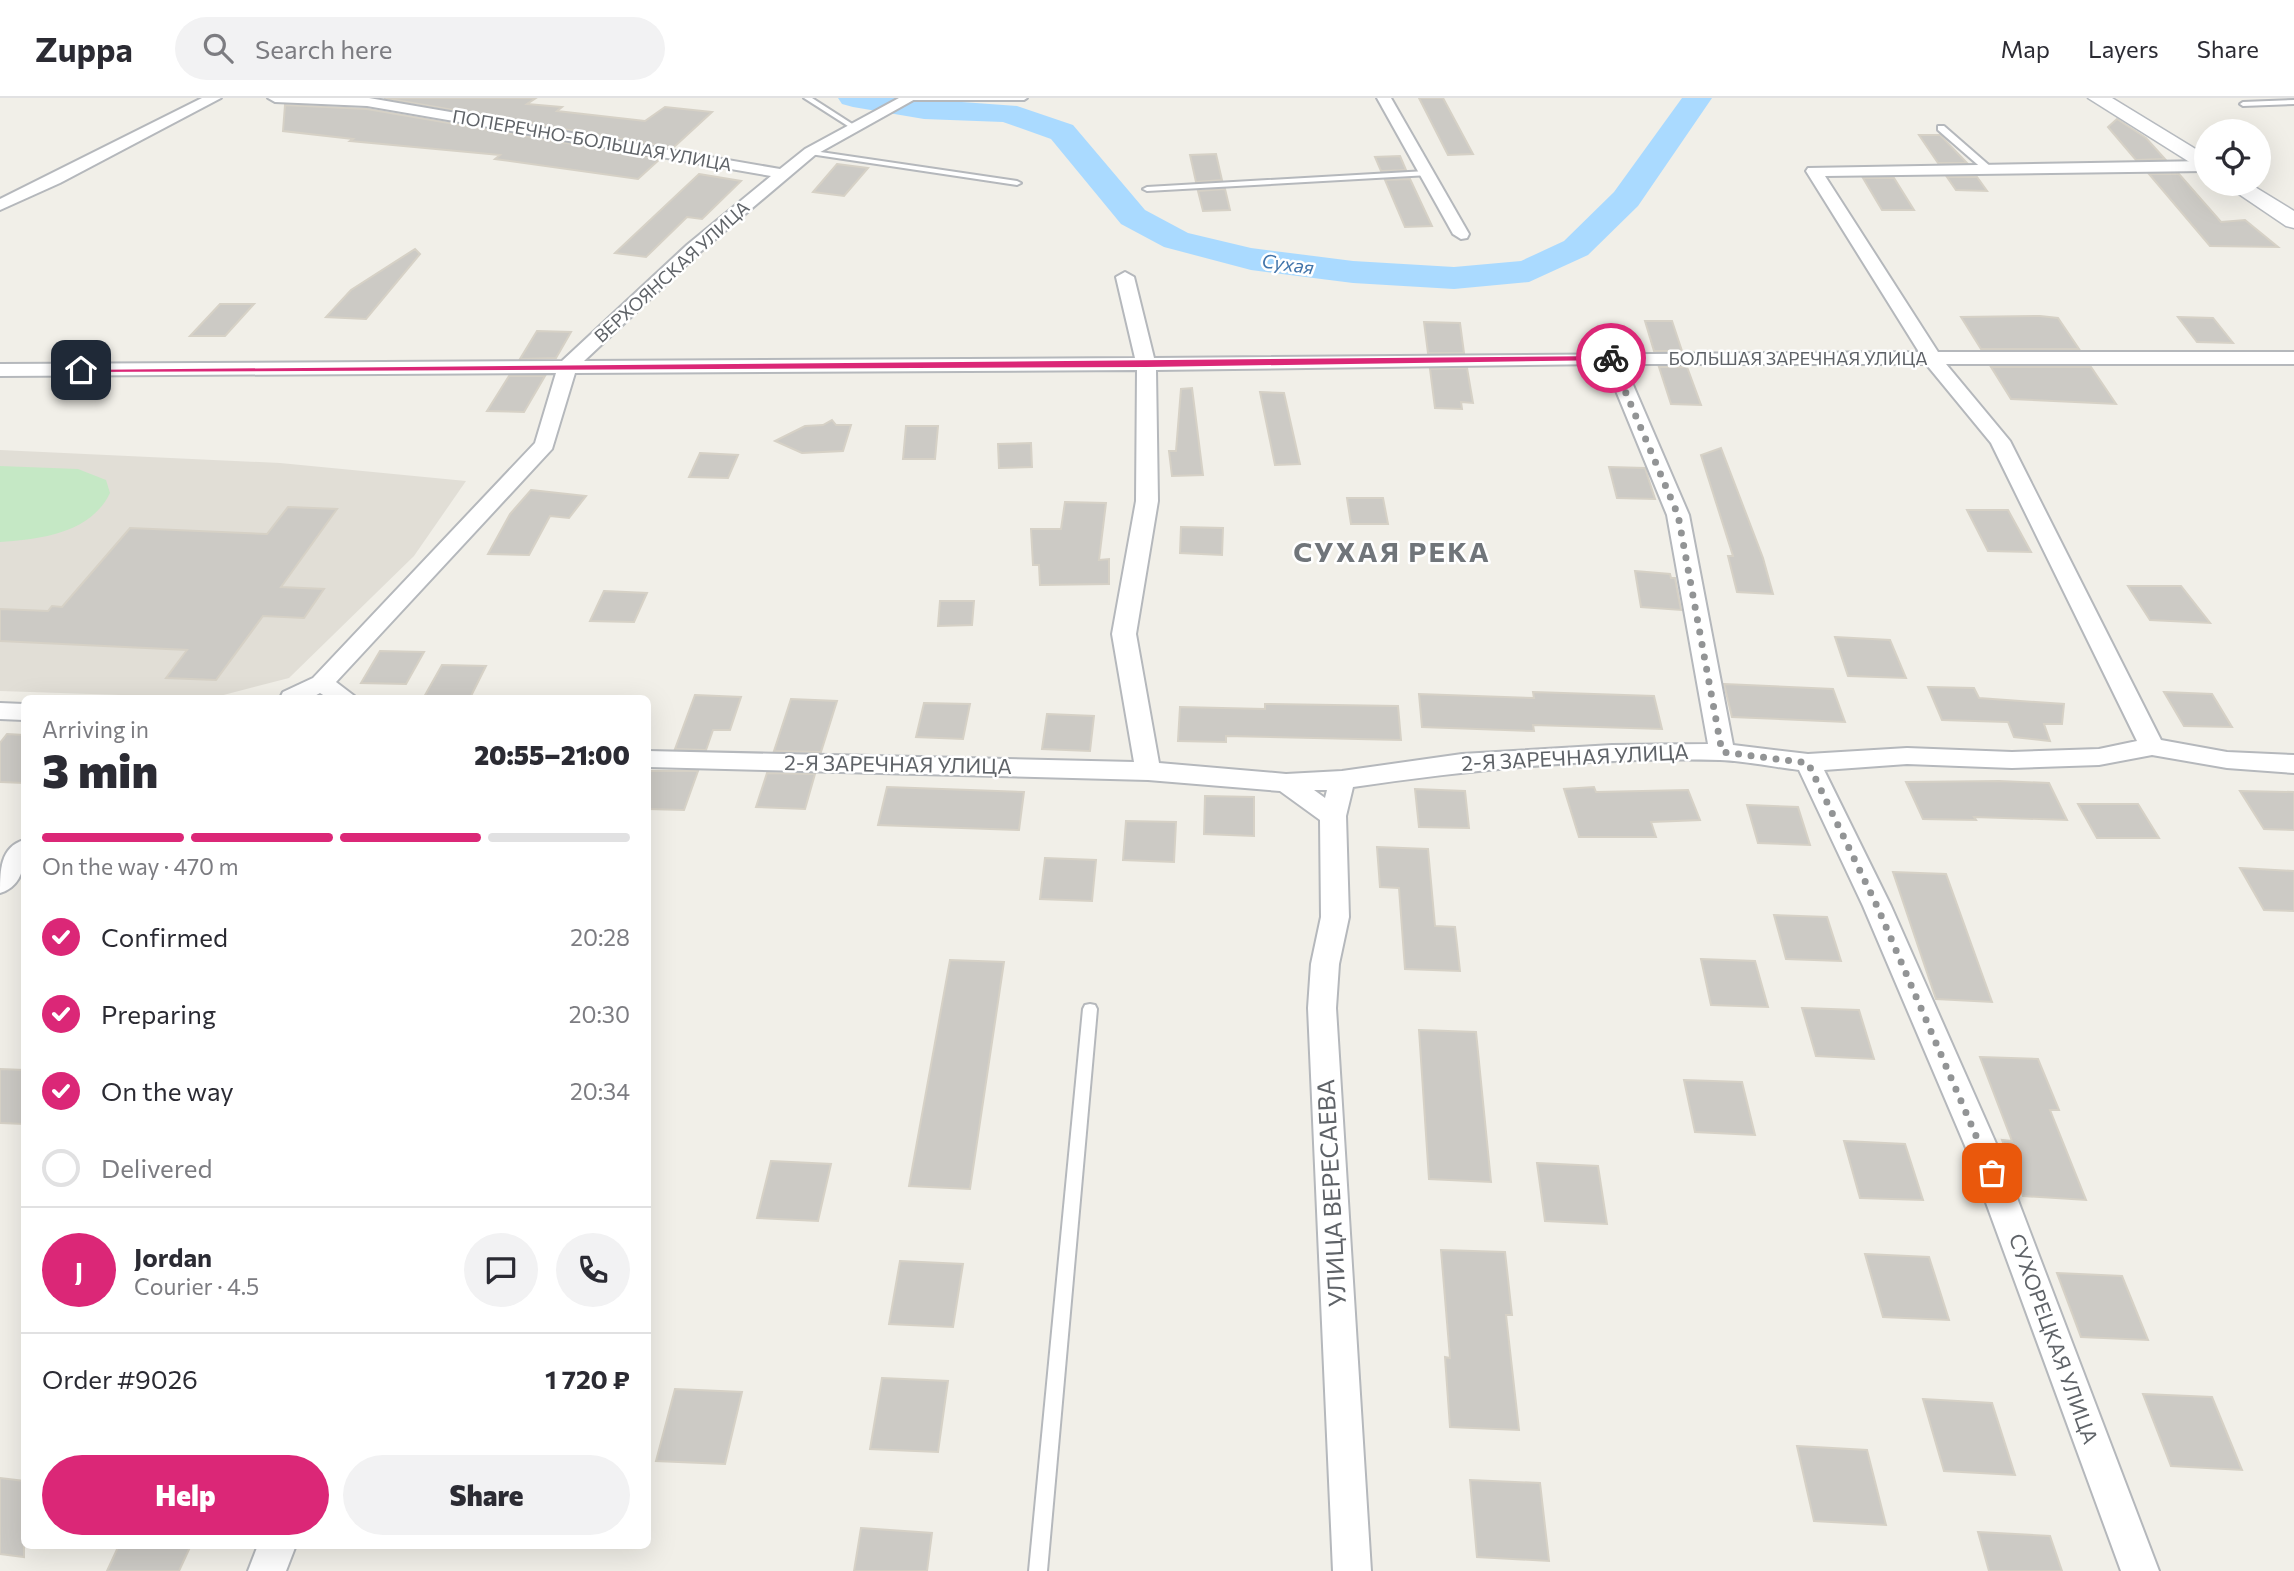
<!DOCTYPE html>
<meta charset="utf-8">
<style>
:root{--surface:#fff;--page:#f2f2f3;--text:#2b2b33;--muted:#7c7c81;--line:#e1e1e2;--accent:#db2777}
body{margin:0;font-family:Commissioner,sans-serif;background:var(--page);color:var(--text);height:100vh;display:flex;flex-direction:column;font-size:26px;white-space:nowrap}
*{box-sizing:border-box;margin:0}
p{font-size:23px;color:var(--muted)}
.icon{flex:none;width:38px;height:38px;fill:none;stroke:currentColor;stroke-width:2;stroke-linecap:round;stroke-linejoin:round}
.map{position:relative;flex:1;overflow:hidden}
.details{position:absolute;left:21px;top:597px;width:630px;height:854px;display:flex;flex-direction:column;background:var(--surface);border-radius:10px;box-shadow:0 7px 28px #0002}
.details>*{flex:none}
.buttons{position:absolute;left:2194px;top:21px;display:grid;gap:14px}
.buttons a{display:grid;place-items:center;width:77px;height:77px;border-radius:50%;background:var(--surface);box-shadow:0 7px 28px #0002;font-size:35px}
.pin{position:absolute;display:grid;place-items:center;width:60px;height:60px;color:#fff;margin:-30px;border-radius:14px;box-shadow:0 4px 10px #0006}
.courier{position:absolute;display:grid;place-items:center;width:70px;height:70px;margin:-35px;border:5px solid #db2777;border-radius:50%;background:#fff;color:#222;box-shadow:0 2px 9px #0007}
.headline em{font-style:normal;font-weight:800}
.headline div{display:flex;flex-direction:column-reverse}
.headline{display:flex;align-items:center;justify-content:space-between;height:119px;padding:0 21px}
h1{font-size:46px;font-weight:800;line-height:52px}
.bar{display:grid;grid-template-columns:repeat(4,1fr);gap:10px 7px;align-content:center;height:84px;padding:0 21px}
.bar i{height:9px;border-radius:5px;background:var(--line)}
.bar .on{background:var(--accent)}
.bar p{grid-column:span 4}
.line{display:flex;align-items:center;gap:18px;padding:0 21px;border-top:2px solid var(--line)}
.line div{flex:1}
.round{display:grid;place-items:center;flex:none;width:74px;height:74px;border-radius:37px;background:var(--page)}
ol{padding:0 21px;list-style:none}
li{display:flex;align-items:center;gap:21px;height:77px}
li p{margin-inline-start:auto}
li .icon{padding:7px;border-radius:50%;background:var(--accent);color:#fff;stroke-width:4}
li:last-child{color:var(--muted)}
li i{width:38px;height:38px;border:4px solid var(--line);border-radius:50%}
.primary-button{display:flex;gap:14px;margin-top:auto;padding:14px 21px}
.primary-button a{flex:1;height:80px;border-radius:42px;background:var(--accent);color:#fff;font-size:28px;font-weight:800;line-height:80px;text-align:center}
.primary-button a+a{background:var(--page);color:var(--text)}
header{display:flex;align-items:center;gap:42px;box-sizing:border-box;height:98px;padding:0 35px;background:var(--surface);border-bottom:2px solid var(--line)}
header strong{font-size:33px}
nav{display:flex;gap:38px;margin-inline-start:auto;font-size:24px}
.search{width:490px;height:63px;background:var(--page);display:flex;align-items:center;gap:18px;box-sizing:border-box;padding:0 24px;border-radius:38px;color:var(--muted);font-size:26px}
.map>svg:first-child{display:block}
.education{fill:#e1ded6}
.green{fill:#c5e8c5}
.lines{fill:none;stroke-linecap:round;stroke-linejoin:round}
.river{fill:#aadaff;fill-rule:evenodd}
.building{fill:#cccac5;stroke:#d6d1c6;stroke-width:2}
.service-casing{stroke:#b5b8bc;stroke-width:4}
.minor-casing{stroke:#b5b8bc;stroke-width:4}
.secondary-casing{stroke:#b6babf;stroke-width:3}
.service{fill:#fff;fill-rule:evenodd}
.minor{fill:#fff;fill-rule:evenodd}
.secondary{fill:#fff;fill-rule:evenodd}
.route{fill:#db2777}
.done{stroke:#929495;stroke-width:7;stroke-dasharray:0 12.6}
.labels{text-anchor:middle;stroke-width:5;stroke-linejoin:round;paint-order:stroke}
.far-street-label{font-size:18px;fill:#5f6368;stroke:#fff}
.far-water-label{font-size:19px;font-style:italic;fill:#4174aa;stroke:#fff}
.street-label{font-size:21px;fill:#5f6368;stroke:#fff}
.near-street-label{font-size:24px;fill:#5f6368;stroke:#fff}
.district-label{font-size:28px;font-weight:bold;letter-spacing:2px;fill:#70757a;stroke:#fff}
</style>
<header>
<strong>Zuppa</strong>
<div class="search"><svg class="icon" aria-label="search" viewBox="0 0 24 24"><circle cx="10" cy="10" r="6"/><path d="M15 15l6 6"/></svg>Search here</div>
<nav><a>Map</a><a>Layers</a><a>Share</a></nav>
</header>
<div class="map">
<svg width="2294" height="1473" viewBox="0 0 2294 1473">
<rect width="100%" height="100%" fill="#f1efe8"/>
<polygon class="education" points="0,352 280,365 466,383 414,458 289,580 212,600 0,593"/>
<path class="green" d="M 0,368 L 78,371 L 106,382 L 110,395 C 90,436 40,441 0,444 Z"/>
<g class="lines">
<polygon class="river" points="838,0 907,0 1017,8 1073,27 1145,112 1188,135 1251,150 1353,163 1454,169 1521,163 1564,143 1614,94 1682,0 1712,0 1638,108 1588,157 1529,184 1454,191 1353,185 1251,172 1164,149 1121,126 1051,41 1003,24 924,21 853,9 842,6"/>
</g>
<g class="building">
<polygon points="384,0 536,0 527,6 562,9 557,13 645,23 665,9 712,14 673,50"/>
<polygon points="1419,0 1443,0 1473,56 1448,57"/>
<polygon points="285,7 367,11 660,61 638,81 495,61 500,57 350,43 353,41 283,33"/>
<polygon points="2117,21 2146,40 2165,61 2136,62 2108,29"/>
<polygon points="1919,37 1940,37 1967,65 1938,65"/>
<polygon points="1216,56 1222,82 1196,84 1190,57"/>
<polygon points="1400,58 1406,72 1381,73 1375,59"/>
<polygon points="837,66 868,70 844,98 813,94"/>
<polygon points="699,76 741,83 702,121 687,119 646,159 615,155"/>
<polygon points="2149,76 2179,76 2221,124 2245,122 2278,149 2210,148"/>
<polygon points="1947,79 1977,79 1987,93 1956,92"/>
<polygon points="1863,80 1894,80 1914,112 1882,112"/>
<polygon points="1410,81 1432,128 1405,129 1385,82"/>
<polygon points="1225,91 1230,112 1203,113 1198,93"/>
<polygon points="415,151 420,156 366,221 326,219 351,192"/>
<polygon points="220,206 254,206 225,238 190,238"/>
<polygon points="2040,218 2058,220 2079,251 1981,251 1961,219"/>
<polygon points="2178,219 2213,220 2233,245 2197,244"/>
<polygon points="1645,223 1672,223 1682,253 1654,253"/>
<polygon points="1424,224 1460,225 1464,255 1428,255"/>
<polygon points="537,233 571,234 556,260 520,261"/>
<polygon points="1659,269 1687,269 1701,307 1671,306"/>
<polygon points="1991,269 2091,269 2116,306 2011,301"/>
<polygon points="1467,270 1473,305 1461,304 1462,311 1435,310 1430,271"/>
<polygon points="509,278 545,278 524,314 487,313"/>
<polygon points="1192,290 1203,377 1172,378 1169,353 1176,353 1181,291"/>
<polygon points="1260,294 1284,295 1300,366 1275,367"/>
<polygon points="832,322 836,327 851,327 843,353 802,355 775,343 805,328 823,327"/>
<polygon points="906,328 938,328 935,361 903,361"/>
<polygon points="1031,345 1032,369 999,370 998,346"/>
<polygon points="1721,350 1763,460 1773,496 1737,494 1728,458 1733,458 1701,357"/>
<polygon points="700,355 738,357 728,380 689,379"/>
<polygon points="1609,369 1645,370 1655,401 1617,400"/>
<polygon points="531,392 586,398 569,420 550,418 529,457 488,456 510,416"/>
<polygon points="1347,400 1383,400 1388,426 1351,426"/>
<polygon points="1065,404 1106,405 1099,462 1109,461 1109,486 1040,487 1039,467 1033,467 1031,431 1061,431"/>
<polygon points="288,409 337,411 281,489 324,491 304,520 263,518 216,582 166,580 187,552 0,543 0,511 48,513 52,508 62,509 130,430 267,436"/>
<polygon points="1967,412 2008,412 2031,454 1988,453"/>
<polygon points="1181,429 1223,430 1222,457 1180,455"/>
<polygon points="1635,473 1670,476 1671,480 1675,480 1681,512 1641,509"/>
<polygon points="2128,488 2181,488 2210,525 2150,522"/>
<polygon points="604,493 647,495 634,524 590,523"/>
<polygon points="940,503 974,503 972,527 938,528"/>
<polygon points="1835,539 1890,542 1906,580 1848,578"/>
<polygon points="380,553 424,554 406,586 361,585"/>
<polygon points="442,567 486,568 470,600 424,599"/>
<polygon points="1724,586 1833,591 1845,624 1732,619"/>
<polygon points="1928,589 1974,590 1979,600 2064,606 2062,626 2044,626 2050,643 2014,639 2008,624 1942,622"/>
<polygon points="1533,594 1654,598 1662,631 1533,627 1534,633 1422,629 1419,596 1534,600"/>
<polygon points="2164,594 2212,596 2232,629 2184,628"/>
<polygon points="695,597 741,599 730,632 713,632 706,652 675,651"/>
<polygon points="791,601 837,603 821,654 774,653"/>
<polygon points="924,605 970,606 963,641 916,639"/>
<polygon points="1265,606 1398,608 1401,642 1226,638 1226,644 1178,643 1180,609 1265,611"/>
<polygon points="1047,616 1094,618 1090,653 1042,651"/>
<polygon points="7,636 24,637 24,685 0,684 0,645"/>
<polygon points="648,673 698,673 684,712 648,711"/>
<polygon points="767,675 815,676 805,711 756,709"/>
<polygon points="1999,683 2049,685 2067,722 1974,719 1976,722 1923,721 1906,684"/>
<polygon points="887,689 1024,694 1019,732 878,727"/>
<polygon points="1594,689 1596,694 1688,692 1700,722 1651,724 1656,739 1579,739 1564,691"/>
<polygon points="1415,691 1465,693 1469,730 1419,729"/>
<polygon points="2240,693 2294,694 2294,732 2264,731"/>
<polygon points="1205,698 1254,699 1254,738 1204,736"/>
<polygon points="2078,706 2138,706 2159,740 2097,740"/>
<polygon points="1747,707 1798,709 1810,747 1758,745"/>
<polygon points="1126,723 1176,724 1174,764 1123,762"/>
<polygon points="1377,749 1428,751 1435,828 1455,829 1460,873 1405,871 1399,790 1380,789"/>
<polygon points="1045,760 1096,762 1092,803 1040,801"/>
<polygon points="2240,770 2294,773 2294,813 2264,812"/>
<polygon points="1893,774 1946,776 1992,904 1936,901"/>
<polygon points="1774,817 1827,819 1841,863 1786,861"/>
<polygon points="1701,861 1755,863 1768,909 1711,907"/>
<polygon points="950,862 1004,864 970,1091 909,1088"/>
<polygon points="1802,910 1859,912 1874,961 1816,958"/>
<polygon points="1419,932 1476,934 1491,1084 1429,1081"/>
<polygon points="1980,959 2038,961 2059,1012 2050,1012 2086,1102 2023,1098 2002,1042 2012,1043"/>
<polygon points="0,971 24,972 24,1026 0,1025"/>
<polygon points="1684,982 1742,984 1755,1037 1695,1034"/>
<polygon points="1844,1043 1905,1046 1923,1102 1860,1100"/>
<polygon points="771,1063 831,1066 818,1123 757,1120"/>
<polygon points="1537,1065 1598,1068 1607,1126 1545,1123"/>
<polygon points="1441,1152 1505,1154 1512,1217 1506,1217 1519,1332 1450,1329 1445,1259 1450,1260"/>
<polygon points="1865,1156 1929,1159 1949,1222 1883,1219"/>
<polygon points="900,1163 963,1166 953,1229 889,1226"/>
<polygon points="2057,1175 2122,1178 2148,1242 2081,1239"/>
<polygon points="882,1280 948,1283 938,1354 870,1351"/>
<polygon points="675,1291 742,1294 725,1366 656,1363"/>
<polygon points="2143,1296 2212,1299 2242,1372 2171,1368"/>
<polygon points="1923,1301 1992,1305 2015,1377 1944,1373"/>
<polygon points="1797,1348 1867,1352 1886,1427 1814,1423"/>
<polygon points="0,1380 24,1383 24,1459 0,1456"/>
<polygon points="1470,1382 1540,1385 1549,1463 1477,1459"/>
<polygon points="861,1430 932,1435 927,1473 854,1473"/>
<polygon points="1978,1434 2050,1438 2062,1473 1989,1473"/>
<polygon points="119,1447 191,1447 179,1473 107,1473"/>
</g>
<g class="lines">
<defs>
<g id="service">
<polygon points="804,0 812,0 857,29 851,30"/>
<polygon points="900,0 1027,0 1024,2 903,2"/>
<polygon points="2294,2 2294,6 2243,8 2240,6 2243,4"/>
<polygon points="1938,28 1944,28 1991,69 1991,73 1985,73 1938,32"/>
<polygon points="807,52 1017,83 1021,85 1017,87 810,56 807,56"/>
<polygon points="1426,73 1430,75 1429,77 1147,93 1143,91 1147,89"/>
<polygon points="1090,906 1095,907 1097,911 1047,1473 1029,1473 1083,911 1085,907"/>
</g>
<g id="minor">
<polygon points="202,0 221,0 60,85 0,112 0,101"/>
<path d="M 268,0 L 369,0 L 780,71 L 805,51 L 899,0 L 917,0 L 815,57 L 699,155 L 584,263 L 1135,260 L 1116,179 L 1125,174 L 1134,179 L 1154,260 L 1919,254 L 1806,73 L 1808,70 L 2207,63 L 2206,73 L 1825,78 L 1938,254 L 2294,254 L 2294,266 L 1946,266 L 2010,343 L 2161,642 L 2227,654 L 2294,657 L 2294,675 L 2227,670 L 2152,657 L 2099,667 L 2012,670 L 1907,666 L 1824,672 L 1891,808 L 1998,1050 L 2159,1473 L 2121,1473 L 1966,1050 L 1863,808 L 1799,672 C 1773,669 1746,663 1720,662 C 1597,659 1474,671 1353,689 L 1346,718 L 1349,819 L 1339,866 L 1336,910 L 1371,1473 L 1333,1473 L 1308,910 L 1311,866 L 1321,819 L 1320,722 L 1280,693 L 1148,682 L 648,669 L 648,653 L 1134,664 L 1112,536 L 1136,403 L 1137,272 L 575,275 L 552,351 L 336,584 L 357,600 L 328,600 L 320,595 L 311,600 L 280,600 L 283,594 L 313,580 L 535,345 L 556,275 L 0,278 L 0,266 L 562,263 L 687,147 L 771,78 L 367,8 L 275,4 ZM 1605,266 L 1667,417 L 1708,646 L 1612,647 L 1462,656 L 1342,673 L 1286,676 L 1159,665 L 1136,536 L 1158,403 L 1156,272 ZM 1624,266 L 1926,266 L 1991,345 L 2137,643 L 2099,651 L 2012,654 L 1907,650 L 1808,656 L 1733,647 L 1689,417 ZM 1314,692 L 1327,692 L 1325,700 Z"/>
<polygon points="1377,0 1391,0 1469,136 1467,140 1461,141 1453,136"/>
<polygon points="0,605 24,606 24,622 0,621"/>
<path d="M 24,742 C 26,762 24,788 0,795 C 0,773 0,749 24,742 Z"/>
<polygon points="258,1447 296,1447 286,1473 248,1473"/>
</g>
<g id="secondary">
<polygon points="2088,0 2112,0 2207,58 2207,75"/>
<polygon points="2224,86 2250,86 2294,113 2294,130 2286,128"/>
</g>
</defs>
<use href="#service" class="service-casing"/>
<use href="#minor" class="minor-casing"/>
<use href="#secondary" class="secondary-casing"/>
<use href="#service" class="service"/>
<use href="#minor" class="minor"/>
<use href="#secondary" class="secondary"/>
</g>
<polygon class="route" points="1611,258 1614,262 1146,269 81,274 77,272"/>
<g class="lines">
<polyline class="done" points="1611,260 1678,417 1722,654 1808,665 1877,808 1992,1075"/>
</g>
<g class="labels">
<g class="far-street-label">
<text transform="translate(592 43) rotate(10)" y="6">ПОПЕРЕЧНО-БОЛЬШАЯ УЛИЦА</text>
<text transform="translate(672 174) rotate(-42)" y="6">ВЕРХОЯНСКАЯ УЛИЦА</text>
<text x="1798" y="267">БОЛЬШАЯ ЗАРЕЧНАЯ УЛИЦА</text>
</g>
<g class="far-water-label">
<text transform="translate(1288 166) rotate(8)" y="7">Сухая</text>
</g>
<g class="street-label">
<text transform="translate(1575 660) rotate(-3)" y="7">2-Я ЗАРЕЧНАЯ УЛИЦА</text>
<text transform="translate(898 667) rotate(1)" y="7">2-Я ЗАРЕЧНАЯ УЛИЦА</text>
<text transform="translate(2053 1241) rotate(70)" y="7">СУХОРЕЦКАЯ УЛИЦА</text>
</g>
<g class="near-street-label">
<text transform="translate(1332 1095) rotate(-93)" y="8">УЛИЦА ВЕРЕСАЕВА</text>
</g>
<g class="district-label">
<text x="1392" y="464">СУХАЯ РЕКА</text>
</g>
</g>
</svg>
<div class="buttons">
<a><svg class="icon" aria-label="locate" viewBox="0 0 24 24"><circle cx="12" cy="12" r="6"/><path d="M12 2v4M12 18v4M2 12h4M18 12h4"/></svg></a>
</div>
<div class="pin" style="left:1992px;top:1075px;background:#ea580c"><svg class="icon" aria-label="bag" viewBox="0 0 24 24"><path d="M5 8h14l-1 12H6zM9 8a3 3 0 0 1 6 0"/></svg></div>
<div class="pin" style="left:81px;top:272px;background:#1f2937"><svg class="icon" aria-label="home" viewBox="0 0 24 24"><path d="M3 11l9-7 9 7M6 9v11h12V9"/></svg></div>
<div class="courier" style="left:1611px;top:260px"><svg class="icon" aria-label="bike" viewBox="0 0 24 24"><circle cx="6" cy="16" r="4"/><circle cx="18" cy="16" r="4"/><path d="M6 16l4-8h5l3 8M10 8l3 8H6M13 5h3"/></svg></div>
<section class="details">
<div class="headline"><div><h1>3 min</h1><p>Arriving in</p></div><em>20:55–21:00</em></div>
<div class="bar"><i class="on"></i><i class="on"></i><i class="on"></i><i></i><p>On the way · 470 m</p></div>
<ol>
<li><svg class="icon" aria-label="check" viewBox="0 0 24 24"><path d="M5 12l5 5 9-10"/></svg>Confirmed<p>20:28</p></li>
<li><svg class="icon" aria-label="check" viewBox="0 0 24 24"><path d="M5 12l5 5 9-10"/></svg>Preparing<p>20:30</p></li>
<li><svg class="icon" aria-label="check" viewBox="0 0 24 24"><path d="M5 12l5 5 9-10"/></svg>On the way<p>20:34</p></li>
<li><i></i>Delivered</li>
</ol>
<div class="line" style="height:126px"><b class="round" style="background:var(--accent);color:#fff">J</b><div><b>Jordan</b><p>Courier · 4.5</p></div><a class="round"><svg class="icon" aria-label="chat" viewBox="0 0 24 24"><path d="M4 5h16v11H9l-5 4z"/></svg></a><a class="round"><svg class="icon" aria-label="phone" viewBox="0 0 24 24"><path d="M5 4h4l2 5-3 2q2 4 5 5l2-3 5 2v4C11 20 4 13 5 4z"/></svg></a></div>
<div class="line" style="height:91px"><div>Order #9026</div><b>1 720 ₽</b></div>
<div class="primary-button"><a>Help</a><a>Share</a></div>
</section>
</div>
